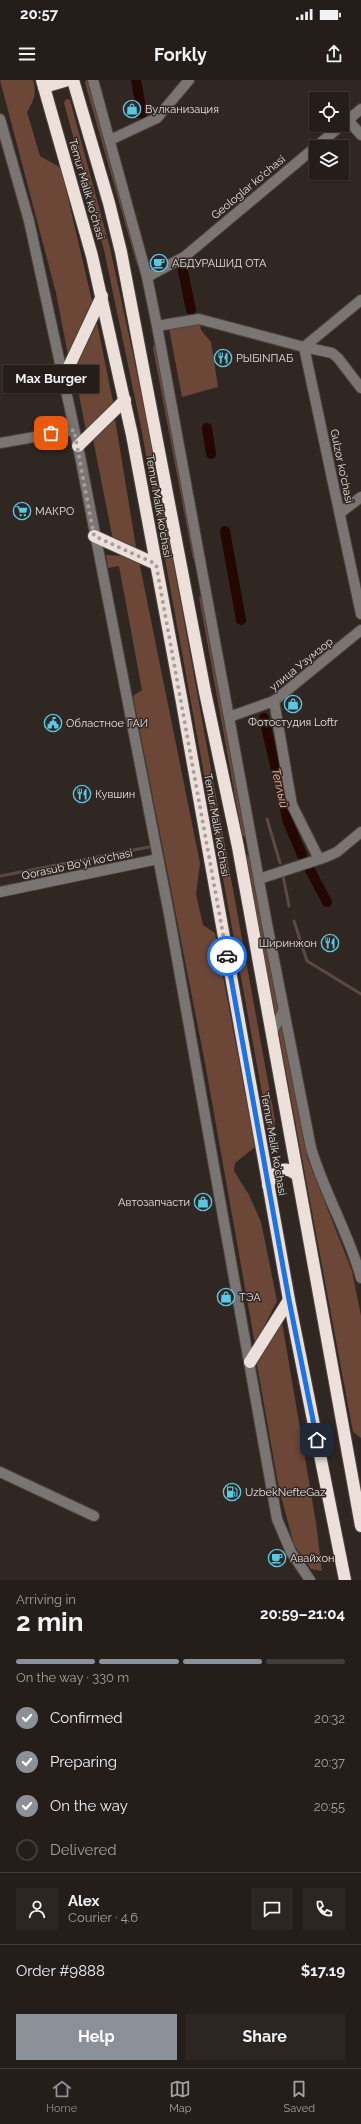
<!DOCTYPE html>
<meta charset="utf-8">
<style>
:root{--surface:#241d1a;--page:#2c2623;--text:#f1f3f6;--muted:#a3a2a2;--line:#413b39;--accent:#8c9099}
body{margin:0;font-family:Raleway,sans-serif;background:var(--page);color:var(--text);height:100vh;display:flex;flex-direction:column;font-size:15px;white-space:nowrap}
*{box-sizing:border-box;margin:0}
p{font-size:13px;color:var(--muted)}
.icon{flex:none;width:22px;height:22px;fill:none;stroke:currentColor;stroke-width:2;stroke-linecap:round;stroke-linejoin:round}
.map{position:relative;height:1500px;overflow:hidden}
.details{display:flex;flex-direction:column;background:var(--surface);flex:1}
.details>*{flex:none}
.buttons{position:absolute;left:309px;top:12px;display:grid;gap:8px}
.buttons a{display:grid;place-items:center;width:40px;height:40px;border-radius:0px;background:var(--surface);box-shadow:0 1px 3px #0004,0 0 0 1px var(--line);font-size:20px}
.pin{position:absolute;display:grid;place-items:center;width:34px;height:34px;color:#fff;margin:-17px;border-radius:8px;box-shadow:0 2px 6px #0006}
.courier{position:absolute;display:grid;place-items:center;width:40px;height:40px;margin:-20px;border:3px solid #1a73e8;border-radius:50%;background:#fff;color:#222;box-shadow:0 1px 5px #0007}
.bubble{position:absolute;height:28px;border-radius:0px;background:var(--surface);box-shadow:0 1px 3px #0004,0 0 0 1px var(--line);font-size:13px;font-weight:700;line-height:28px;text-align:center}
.overview em{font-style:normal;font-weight:700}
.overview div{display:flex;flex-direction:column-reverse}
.overview{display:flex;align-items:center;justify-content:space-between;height:68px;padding:0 16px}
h1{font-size:26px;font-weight:700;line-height:30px}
.bar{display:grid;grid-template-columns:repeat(4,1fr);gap:6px 4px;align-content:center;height:48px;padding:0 16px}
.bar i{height:5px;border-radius:3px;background:var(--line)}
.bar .selected{background:var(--accent)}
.bar p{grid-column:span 4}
.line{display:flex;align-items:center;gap:10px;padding:0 16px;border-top:1px solid var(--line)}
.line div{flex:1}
.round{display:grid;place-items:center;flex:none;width:42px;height:42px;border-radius:0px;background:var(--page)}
ol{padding:0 16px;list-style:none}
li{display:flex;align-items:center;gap:12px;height:44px}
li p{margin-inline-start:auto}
li .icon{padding:4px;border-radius:50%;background:var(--accent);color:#fff;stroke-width:4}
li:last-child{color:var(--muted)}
li i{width:22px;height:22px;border:2px solid var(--line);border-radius:50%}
.cta{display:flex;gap:8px;margin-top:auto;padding:8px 16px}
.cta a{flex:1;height:46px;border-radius:0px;background:var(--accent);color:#fff;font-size:16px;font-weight:700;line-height:46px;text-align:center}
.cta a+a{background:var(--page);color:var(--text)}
.status{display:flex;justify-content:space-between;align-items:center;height:28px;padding:0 20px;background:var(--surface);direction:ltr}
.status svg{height:11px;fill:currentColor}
header{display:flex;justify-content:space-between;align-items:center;height:52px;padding:0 16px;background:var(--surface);font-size:18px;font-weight:700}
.menu{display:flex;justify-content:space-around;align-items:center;height:56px;border-top:1px solid var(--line);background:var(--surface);font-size:11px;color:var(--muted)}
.menu a{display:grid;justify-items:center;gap:2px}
.menu .selected{color:var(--accent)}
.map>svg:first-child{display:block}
.green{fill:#6c4737}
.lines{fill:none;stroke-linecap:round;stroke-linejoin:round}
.stream{stroke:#5e4842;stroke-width:3}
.canal{stroke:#240700;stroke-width:10}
.minor-casing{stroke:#4d4441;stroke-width:12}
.highway-casing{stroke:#4d4441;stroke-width:14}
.minor{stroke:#7a7573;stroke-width:10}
.highway{stroke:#ede0db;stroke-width:12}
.done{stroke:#a69f9b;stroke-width:4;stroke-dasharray:0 7.2}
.route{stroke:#1a73e8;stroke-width:5}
.labels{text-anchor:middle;stroke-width:3;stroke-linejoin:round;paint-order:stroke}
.poi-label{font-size:11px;fill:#e5dfdc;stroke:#302723;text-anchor:start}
.street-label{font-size:11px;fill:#e5dfdc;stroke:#302723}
.water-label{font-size:12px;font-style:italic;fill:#feb191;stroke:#302723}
</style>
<div class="status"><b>20:57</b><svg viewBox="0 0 49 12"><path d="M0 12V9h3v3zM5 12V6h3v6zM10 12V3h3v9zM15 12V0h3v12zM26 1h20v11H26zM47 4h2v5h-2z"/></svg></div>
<header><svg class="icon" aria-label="menu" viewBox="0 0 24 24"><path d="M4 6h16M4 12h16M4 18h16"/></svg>Forkly<svg class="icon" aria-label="share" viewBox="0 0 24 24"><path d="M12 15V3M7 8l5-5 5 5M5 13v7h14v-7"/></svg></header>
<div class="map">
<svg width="361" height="1500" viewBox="0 0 361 1500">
<rect width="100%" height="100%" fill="#302723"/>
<g class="green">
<path d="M 0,0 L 33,0 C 37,13 34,20 27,32 L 40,76 L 61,88 L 93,225 L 68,275 L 56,213 Z"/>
<polygon points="86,0 88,0 140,184 137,185 85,3"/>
<polygon points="66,19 70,20 110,168 149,349 275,1040 273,1067 272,1068 141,347 104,170 64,23"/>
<polygon points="97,243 113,322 86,351 74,289"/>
<polygon points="200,244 201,250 211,262 218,307 182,317 169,248"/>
<polygon points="156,257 198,478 193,479 153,268"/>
<polygon points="115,339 136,467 113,460 93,359"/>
<polygon points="106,475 123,476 139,481 200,783 196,814 203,845 215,853 255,1067 235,1083 234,1091 249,1115 261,1142 277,1221 255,1264 205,983 133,616 142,610 119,486 108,488"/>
<polygon points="199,517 204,517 249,761 242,755"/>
<polygon points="245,773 252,779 280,926 275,935"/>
<polygon points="283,941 307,1077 352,1191 361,1236 361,1358 353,1352 278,949"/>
<polygon points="282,1242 316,1443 322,1491 311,1489 294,1465 279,1409 256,1279"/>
</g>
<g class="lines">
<g class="stream">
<polyline points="267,739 280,783"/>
<polyline points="0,796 149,767"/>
<polyline points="283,796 289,826"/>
<polyline points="294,841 307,881 361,914"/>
</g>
<g class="canal">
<polyline points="136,0 142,34"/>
<polyline points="183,191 191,230"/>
<polyline points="207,348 211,374"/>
<polyline points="225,451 241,540"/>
<polyline points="264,638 288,742 302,775"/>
<polyline points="310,790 327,822"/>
</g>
<defs>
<g id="minor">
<path d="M 93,0 L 147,197 L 157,246 L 267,844 L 311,1068 C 324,1113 349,1153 361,1198"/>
<polyline points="0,39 29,141 78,366 169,834 277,1439 291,1472 310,1500"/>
<polyline points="348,40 361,55"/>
<polyline points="110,60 157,38 189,0"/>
<polyline points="147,197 184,177 361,29"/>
<polyline points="157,246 199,239 304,267 361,220"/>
<polyline points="361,308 338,278 332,273 304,267 361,534"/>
<polyline points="0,363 74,350"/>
<polyline points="340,433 361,417"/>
<polyline points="274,621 292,725 319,779"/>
<polyline points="229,637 274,621 361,550"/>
<polyline points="259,799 326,777 337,772 361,752"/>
<polyline points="0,812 158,779"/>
<polyline points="271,954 284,930"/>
<polyline points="0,1392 94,1436"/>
</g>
<g id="highway">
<polyline points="42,0 92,176 132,355 181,617 289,1220 345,1500"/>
<polyline points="73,0 109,123 121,172 205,612 238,767 361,1446"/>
<polyline points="44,7 68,0"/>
<polyline points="64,297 102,216"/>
<polyline points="78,366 125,320"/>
<polyline points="94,456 156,484"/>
<path d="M 268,1105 C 273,1093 284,1083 297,1095"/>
<polyline points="250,1282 289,1220"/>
</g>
</defs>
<use href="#minor" class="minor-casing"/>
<use href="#highway" class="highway-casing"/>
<use href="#minor" class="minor"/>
<use href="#highway" class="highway"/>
</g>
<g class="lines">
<polyline class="done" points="51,353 74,350 94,456 156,484 227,876"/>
<polyline class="route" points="227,876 289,1220 317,1360"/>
</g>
<defs>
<symbol id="shop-ring" viewBox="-11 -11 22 22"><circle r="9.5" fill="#302723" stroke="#58c9e4" stroke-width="1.5"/><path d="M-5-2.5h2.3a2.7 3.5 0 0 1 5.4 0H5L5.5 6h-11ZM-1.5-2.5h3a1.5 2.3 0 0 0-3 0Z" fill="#58c9e4"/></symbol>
<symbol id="cafe-ring" viewBox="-11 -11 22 22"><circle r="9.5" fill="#302723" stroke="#58c9e4" stroke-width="1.5"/><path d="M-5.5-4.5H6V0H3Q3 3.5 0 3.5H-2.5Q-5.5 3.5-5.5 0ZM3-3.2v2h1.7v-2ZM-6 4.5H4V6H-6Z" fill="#58c9e4"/></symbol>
<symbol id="restaurant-ring" viewBox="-11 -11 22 22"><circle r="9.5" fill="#302723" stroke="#58c9e4" stroke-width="1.5"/><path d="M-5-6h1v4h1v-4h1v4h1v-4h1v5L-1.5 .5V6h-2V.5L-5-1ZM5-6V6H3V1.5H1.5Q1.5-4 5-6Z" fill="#58c9e4"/></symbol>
<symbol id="supermarket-ring" viewBox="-11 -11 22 22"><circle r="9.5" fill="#302723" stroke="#58c9e4" stroke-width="1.5"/><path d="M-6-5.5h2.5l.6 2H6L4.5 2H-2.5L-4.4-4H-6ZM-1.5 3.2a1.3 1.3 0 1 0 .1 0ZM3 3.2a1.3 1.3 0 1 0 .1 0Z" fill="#58c9e4"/></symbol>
<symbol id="civic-ring" viewBox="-11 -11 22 22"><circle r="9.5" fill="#302723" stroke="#58c9e4" stroke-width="1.5"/><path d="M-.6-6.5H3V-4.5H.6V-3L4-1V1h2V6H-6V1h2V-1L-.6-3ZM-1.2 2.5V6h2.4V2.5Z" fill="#58c9e4"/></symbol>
<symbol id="fuel-ring" viewBox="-11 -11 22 22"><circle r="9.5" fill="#302723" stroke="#58c9e4" stroke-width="1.5"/><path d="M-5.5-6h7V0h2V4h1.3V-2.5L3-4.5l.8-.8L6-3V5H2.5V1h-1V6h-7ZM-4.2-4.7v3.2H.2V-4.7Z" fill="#58c9e4"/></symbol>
</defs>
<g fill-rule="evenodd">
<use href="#shop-ring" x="122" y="19" width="20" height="20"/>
<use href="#cafe-ring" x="149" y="173" width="20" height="20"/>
<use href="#restaurant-ring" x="213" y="268" width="20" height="20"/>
<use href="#supermarket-ring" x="12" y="421" width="20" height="20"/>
<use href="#shop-ring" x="283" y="614" width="20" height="20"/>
<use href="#civic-ring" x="43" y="633" width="20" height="20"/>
<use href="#restaurant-ring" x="72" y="704" width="20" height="20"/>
<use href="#restaurant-ring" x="320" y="853" width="20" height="20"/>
<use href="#shop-ring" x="193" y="1112" width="20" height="20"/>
<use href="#shop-ring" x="216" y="1207" width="20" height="20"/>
<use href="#fuel-ring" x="222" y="1402" width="20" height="20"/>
<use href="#cafe-ring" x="267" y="1468" width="20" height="20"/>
</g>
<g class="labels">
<g class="poi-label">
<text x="145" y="33">Вулканизация</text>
<text x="172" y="187">АБДУРАШИД ОТА</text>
<text x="236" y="282">РЫБINПАБ</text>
<text x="35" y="435">МАКРО</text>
<text x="293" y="646" text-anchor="middle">Фотостудия Loftr</text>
<text x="66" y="647">Областное ГАИ</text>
<text x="95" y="718">Кувшин</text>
<text x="317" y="867" text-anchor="end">Ширинжон</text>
<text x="190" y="1126" text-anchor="end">Автозапчасти</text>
<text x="239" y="1221">ТЭА</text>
<text x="245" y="1416">UzbekNefteGaz</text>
<text x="290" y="1482">Авайхон</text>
</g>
<g class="street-label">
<text transform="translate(248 107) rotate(-40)" y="4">Geologlar ko'chasi</text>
<text transform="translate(87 109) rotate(74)" y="4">Temur Malik ko'chasi</text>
<text transform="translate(342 386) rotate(78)" y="4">Gulzor ko'chasi</text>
<text transform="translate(159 426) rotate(80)" y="4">Temur Malik ko'chasi</text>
<text transform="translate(301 584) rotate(-39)" y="4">улица Узумзор</text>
<text transform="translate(217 745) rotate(80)" y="4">Temur Malik ko'chasi</text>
<text transform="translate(77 784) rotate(-12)" y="4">Qorasub Bo'yi ko'chasi</text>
<text transform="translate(274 1064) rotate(80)" y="4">Temur Malik ko'chasi</text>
</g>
<g class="water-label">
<text transform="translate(280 708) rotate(77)" y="4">Теплый</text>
</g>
</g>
</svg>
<div class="buttons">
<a><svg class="icon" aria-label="locate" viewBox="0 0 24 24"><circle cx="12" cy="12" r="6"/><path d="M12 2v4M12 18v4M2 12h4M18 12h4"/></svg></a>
<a><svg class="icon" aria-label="layers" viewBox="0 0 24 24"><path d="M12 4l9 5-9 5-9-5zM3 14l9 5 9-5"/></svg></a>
</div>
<div class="pin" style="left:51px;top:353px;background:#ea580c"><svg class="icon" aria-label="bag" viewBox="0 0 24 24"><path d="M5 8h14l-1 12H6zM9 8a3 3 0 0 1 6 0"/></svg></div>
<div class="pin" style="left:317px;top:1360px;background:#1f2937"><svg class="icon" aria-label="home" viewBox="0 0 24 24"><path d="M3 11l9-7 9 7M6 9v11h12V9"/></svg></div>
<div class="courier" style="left:227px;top:876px"><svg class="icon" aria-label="car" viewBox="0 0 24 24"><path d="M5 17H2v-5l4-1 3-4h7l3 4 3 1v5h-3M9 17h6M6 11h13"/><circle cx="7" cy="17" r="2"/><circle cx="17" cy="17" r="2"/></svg></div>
<div class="bubble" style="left:3px;top:285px;width:96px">Max Burger</div>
</div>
<section class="details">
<div class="overview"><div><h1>2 min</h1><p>Arriving in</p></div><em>20:59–21:04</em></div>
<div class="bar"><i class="selected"></i><i class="selected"></i><i class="selected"></i><i></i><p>On the way · 330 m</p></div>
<ol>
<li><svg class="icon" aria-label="check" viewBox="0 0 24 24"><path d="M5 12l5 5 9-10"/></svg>Confirmed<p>20:32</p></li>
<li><svg class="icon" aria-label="check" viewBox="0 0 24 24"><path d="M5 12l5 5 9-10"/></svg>Preparing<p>20:37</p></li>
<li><svg class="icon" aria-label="check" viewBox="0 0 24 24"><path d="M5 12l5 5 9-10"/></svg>On the way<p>20:55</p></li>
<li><i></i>Delivered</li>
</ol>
<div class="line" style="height:72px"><a class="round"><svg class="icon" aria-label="person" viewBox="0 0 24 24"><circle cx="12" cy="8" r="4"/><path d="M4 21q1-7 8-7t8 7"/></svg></a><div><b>Alex</b><p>Courier · 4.6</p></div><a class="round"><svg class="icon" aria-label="chat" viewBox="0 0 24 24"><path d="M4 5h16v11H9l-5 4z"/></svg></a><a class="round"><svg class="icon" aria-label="phone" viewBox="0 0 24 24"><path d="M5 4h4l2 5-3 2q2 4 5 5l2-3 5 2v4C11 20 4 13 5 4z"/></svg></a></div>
<div class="line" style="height:52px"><div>Order #9888</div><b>$17.19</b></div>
<div class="cta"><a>Help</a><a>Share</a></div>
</section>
<nav class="menu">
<a class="selected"><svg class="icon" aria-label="home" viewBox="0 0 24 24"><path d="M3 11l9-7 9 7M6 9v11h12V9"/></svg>Home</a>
<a><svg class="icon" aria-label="map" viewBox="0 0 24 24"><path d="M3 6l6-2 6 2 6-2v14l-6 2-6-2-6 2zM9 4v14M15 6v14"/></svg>Map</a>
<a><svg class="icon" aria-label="saved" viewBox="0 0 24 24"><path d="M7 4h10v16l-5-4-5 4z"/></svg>Saved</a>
</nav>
